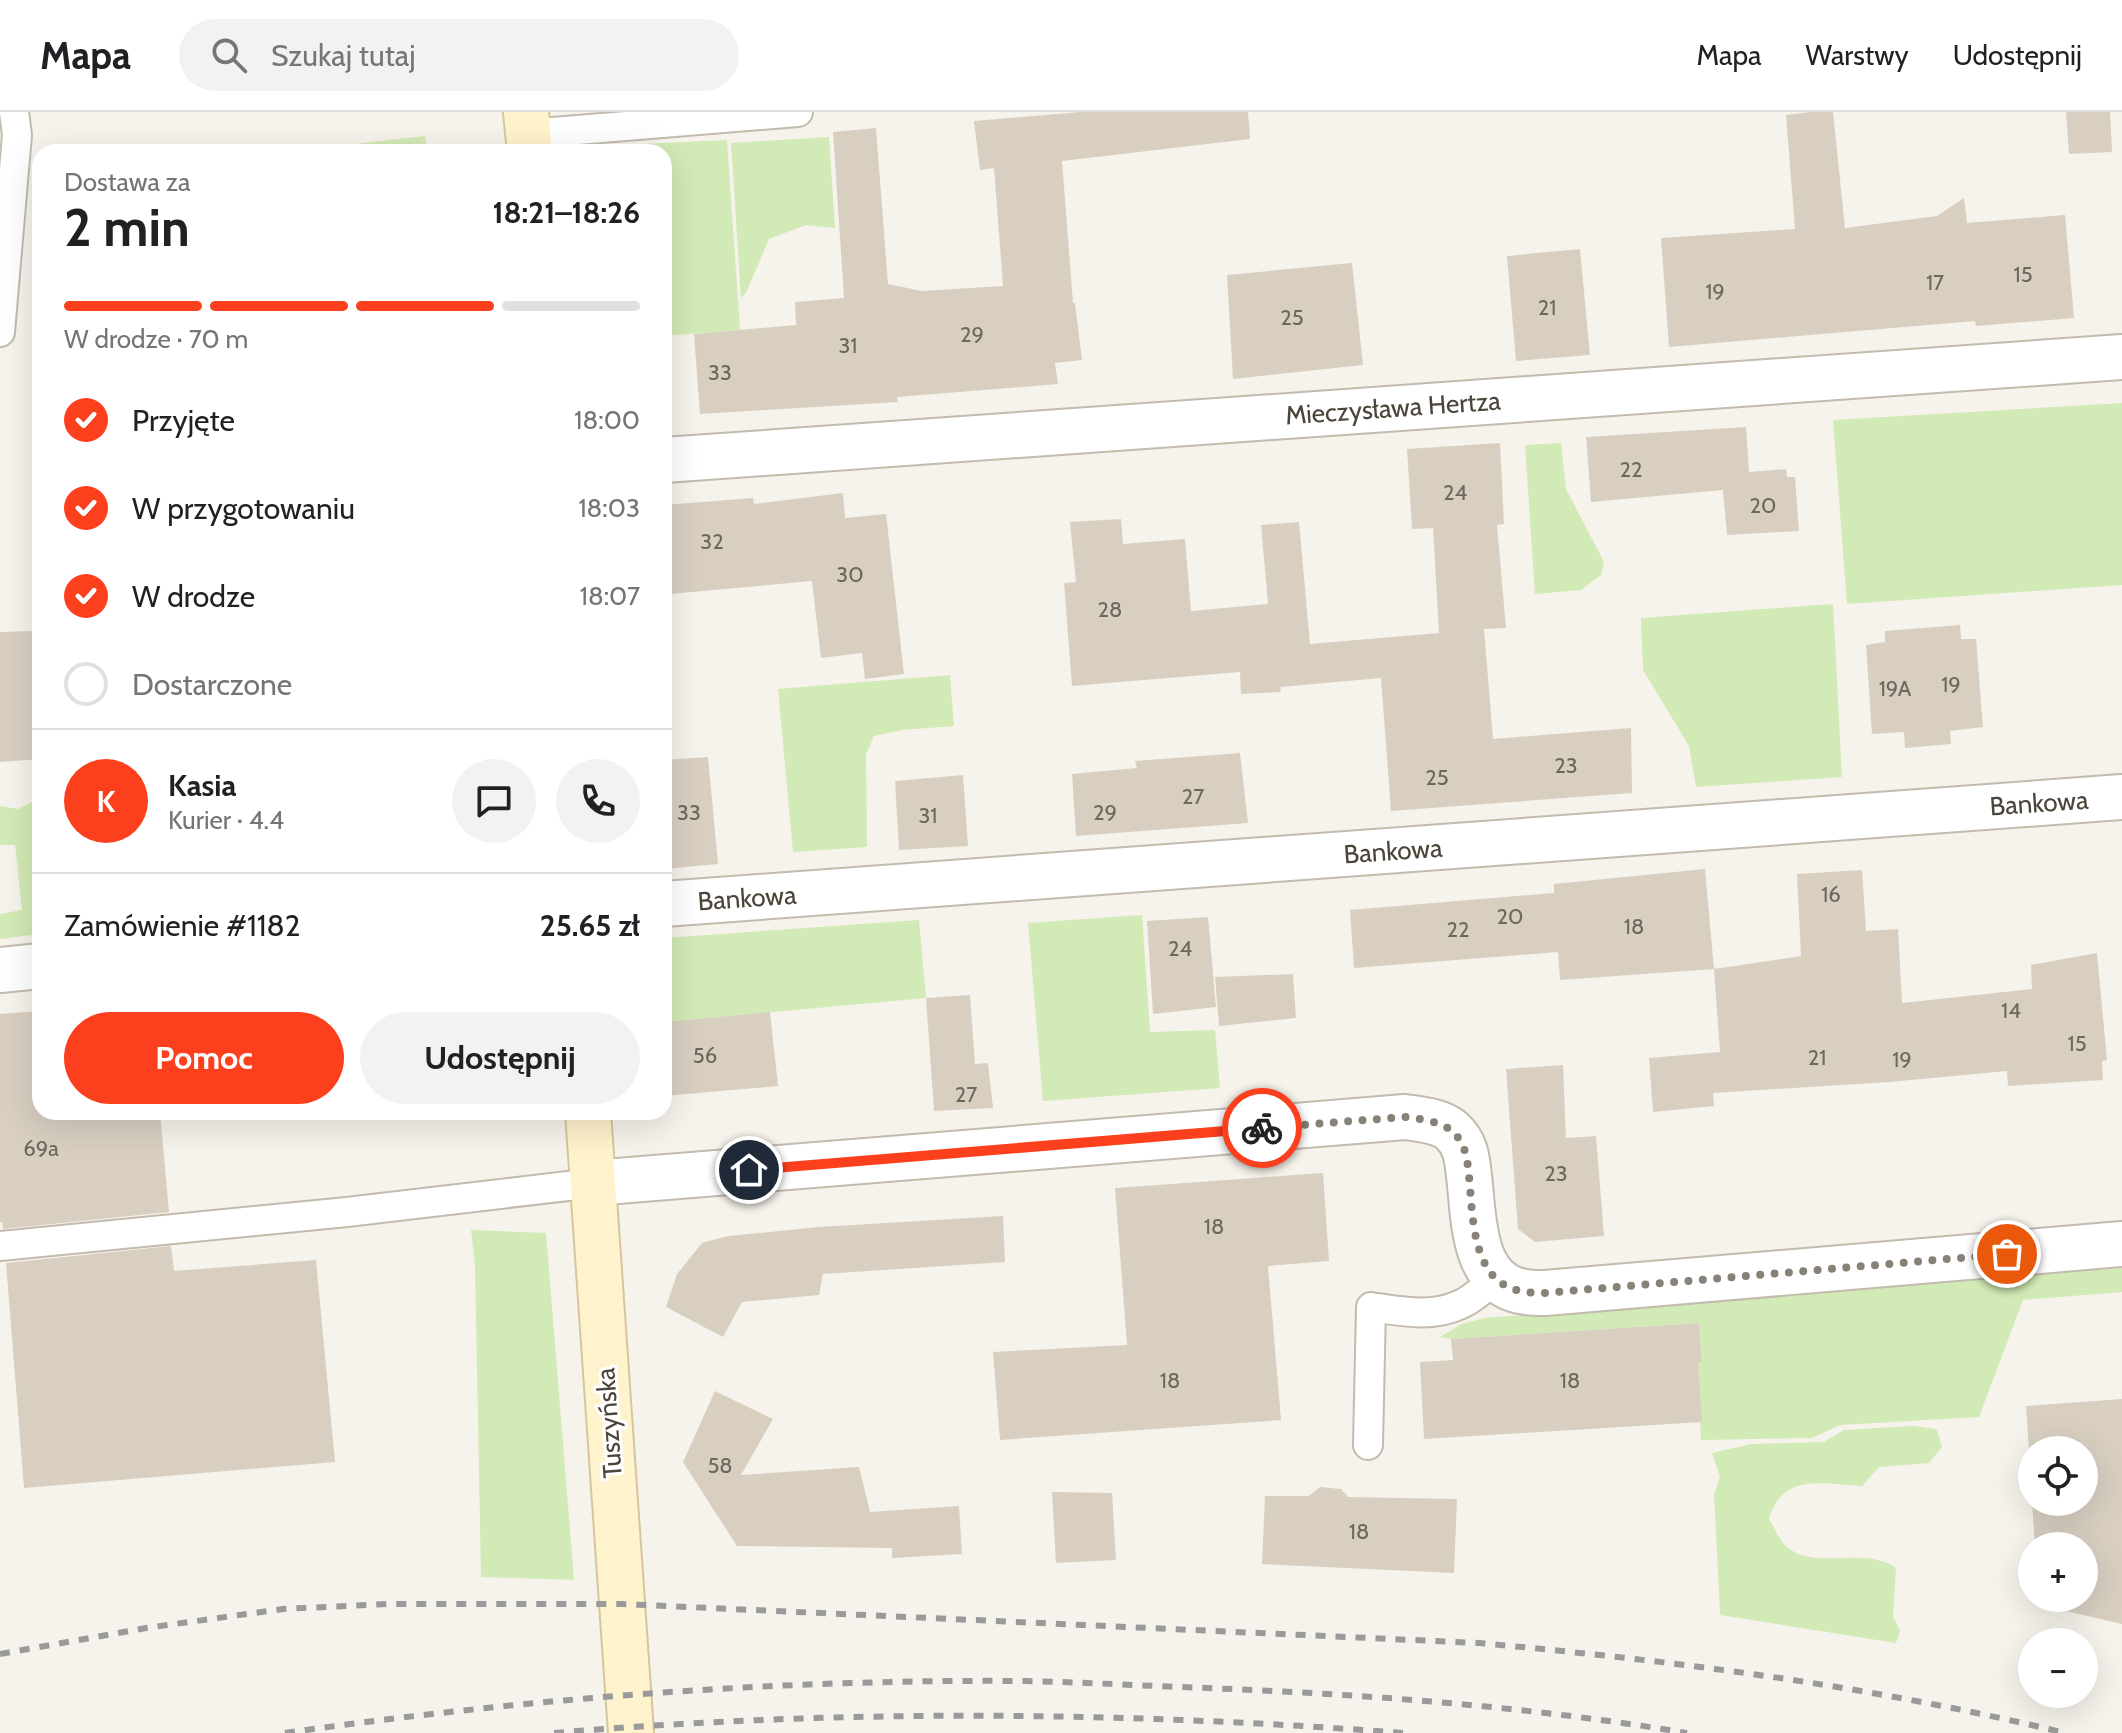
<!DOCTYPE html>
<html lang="pl">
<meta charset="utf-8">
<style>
:root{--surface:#fff;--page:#f2f2f2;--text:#202124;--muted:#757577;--line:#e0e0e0;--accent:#fc3f1d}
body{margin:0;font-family:Cabin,sans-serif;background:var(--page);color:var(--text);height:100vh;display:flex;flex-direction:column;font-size:30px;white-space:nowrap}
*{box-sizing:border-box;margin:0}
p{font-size:26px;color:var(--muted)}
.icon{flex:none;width:44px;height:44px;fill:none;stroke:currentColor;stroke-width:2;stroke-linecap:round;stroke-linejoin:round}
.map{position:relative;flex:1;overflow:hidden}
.side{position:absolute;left:32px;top:32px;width:640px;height:976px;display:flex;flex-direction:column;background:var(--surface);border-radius:24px;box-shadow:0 8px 32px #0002}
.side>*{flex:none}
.controls{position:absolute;left:2018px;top:1324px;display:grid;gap:16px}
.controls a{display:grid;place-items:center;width:80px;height:80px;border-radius:50%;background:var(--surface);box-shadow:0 8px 32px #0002;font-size:40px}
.pin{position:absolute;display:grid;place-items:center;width:68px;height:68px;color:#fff;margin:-34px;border:4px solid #fff;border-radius:50%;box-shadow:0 2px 8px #0007}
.courier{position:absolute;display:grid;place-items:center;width:80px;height:80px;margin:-40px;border:6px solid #fc3f1d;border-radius:50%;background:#fff;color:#222;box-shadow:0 2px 10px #0007}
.summary em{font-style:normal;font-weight:700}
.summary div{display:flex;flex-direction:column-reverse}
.summary{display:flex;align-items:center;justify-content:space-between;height:136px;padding:0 32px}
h1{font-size:52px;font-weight:700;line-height:60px}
.bar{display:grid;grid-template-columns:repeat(4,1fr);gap:12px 8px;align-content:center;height:96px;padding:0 32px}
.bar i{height:10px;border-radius:6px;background:var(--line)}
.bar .on{background:var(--accent)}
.bar p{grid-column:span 4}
.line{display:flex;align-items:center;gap:20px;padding:0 32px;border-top:2px solid var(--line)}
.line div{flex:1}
.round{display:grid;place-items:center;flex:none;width:84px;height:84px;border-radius:42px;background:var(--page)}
ol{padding:0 32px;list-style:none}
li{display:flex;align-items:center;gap:24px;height:88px}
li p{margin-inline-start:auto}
li .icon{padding:8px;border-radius:50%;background:var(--accent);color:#fff;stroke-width:4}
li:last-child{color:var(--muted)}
li i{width:44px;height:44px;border:4px solid var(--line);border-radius:50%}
.action{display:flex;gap:16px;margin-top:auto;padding:16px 32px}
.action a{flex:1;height:92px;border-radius:48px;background:var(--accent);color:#fff;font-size:32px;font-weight:700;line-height:92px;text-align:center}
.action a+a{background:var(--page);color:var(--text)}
header{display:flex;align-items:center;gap:48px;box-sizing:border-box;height:112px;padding:0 40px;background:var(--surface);border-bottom:2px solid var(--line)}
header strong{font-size:38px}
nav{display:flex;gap:44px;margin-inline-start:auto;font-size:28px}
.search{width:560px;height:72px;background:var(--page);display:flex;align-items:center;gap:20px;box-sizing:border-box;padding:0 28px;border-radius:44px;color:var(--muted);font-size:30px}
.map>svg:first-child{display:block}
.green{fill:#d2eab5}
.building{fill:#d8cfc1}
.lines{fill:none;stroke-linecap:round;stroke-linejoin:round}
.lane-casing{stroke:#c2bbae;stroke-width:32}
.street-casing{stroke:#c2bbae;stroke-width:48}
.secondary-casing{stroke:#d6c79b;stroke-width:48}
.lane{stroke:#fff;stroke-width:28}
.street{stroke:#fff;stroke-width:44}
.secondary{stroke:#fff3cd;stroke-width:44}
.rail{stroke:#9a9a9a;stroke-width:6;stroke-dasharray:10 10;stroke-linecap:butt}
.done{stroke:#878178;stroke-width:8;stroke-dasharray:0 14.4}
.route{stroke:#fc3f1d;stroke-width:10}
.labels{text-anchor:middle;stroke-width:6;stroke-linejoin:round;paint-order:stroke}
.number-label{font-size:22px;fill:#6e675b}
.street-label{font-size:26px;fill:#4b4439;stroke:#fff}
</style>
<header>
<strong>Mapa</strong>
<div class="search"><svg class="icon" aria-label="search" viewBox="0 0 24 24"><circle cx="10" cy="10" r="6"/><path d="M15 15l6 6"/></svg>Szukaj tutaj</div>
<nav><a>Mapa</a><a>Warstwy</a><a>Udostępnij</a></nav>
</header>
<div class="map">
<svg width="2122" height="1621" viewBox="0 0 2122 1621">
<rect width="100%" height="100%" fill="#f6f3ec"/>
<g class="green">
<polygon points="425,24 427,40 337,40 337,34"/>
<polygon points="829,25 835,116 806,113 769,127 746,181 741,186 731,31"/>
<polygon points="727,28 740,218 664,224 664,40 599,40 598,34"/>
<polygon points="2122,291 2122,473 1847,492 1833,308"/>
<polygon points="1561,331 1566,377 1604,450 1601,463 1581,478 1535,482 1525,333"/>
<polygon points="1833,492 1842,665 1696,675 1689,634 1643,558 1641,506"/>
<polygon points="950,563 954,614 902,618 874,624 866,642 867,735 793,740 778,577"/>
<polygon points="40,686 40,822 0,827 0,802 22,798 15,733 0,733 0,694 18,697"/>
<polygon points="1142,803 1150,920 1215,918 1220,976 1043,989 1028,811"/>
<polygon points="919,808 926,886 664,910 664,826"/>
<polygon points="471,1118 546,1121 574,1468 481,1465 475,1153"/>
<polygon points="2122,1156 2122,1180 2023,1188 1979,1305 1840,1313 1812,1326 1701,1328 1698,1251 1702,1249 1699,1211 1451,1227 1440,1225 1462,1212 1485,1206"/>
<path d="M 1913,1314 L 1937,1317 L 1942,1335 L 1929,1351 L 1879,1355 L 1862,1374 C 1823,1372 1782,1360 1769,1407 C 1774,1415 1779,1428 1786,1434 C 1813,1460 1865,1433 1896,1456 L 1893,1505 L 1900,1519 L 1896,1531 L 1720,1503 L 1714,1382 L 1720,1365 L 1712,1341 L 1752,1332 L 1824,1330 L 1844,1318 Z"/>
</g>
<g class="building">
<polygon points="1081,0 1248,0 1250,27 1062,49 1073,191 1075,191 1082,248 1055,251 1058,272 897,285 898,290 700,302 694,222 796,213 795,190 844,186 833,20 876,16 888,172 922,179 1003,174 994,56 980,58 974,9"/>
<polygon points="1811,0 1833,0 1845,116 1937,104 1964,86 1967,111 2065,103 2074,206 1976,214 1975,209 1669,235 1661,126 1795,117 1786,3"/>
<polygon points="2066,0 2110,0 2112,40 2069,42"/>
<polygon points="1580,137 1590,243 1516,249 1507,144"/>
<polygon points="1352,151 1363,253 1233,267 1227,163"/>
<polygon points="1746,315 1749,360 1786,357 1787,365 1795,365 1799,419 1727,423 1723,378 1591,390 1586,325"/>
<polygon points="1500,331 1504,412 1497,413 1506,516 1484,517 1493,627 1631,616 1632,681 1391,699 1381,566 1280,575 1281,580 1241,582 1240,560 1072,574 1064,471 1076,470 1070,410 1121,407 1123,432 1185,427 1191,499 1268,492 1261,413 1299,410 1310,532 1439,521 1433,416 1412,417 1407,337"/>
<polygon points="843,381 845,406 886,402 904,562 865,567 862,541 821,546 812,469 670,482 664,393 753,386 754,392"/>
<polygon points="1960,513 1961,527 1976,527 1983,615 1950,619 1951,632 1905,636 1904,620 1872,622 1866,533 1885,530 1885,519"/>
<polygon points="32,519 40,647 0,650 0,520"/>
<polygon points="1240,641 1248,711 1076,724 1072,662 1137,656 1135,649"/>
<polygon points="708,645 718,752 664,757 664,648"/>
<polygon points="963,663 968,734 899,738 895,669"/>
<polygon points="1705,757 1714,857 1560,868 1558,840 1354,856 1350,798 1554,781 1554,772"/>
<polygon points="1862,758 1866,819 1898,817 1902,891 2032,877 2031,853 2097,841 2107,948 2102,949 2103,968 2008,974 2007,959 1889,970 1713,981 1714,994 1653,1000 1649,946 1720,940 1714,857 1801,844 1797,762"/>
<polygon points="1208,805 1216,895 1153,902 1147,809"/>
<polygon points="1293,862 1296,906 1219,914 1215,865"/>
<polygon points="970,883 975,952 988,951 993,996 934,999 926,886"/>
<polygon points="40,899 40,1000 160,1000 169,1100 3,1117 2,1110 0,1110 0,902"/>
<polygon points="770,900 778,974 664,984 664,910"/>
<polygon points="1563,953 1566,1026 1596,1024 1604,1124 1535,1130 1518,1117 1506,957"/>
<polygon points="1323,1061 1329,1149 1268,1154 1281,1308 1000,1328 993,1240 1127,1233 1115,1076"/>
<polygon points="1003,1104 1005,1150 823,1162 819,1183 742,1190 723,1225 666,1195 677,1162 702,1131 728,1124 819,1115"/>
<polygon points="171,1134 174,1159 316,1148 335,1350 24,1376 6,1151"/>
<polygon points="1699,1211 1702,1250 1698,1251 1702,1310 1424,1327 1420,1250 1453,1248 1451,1227"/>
<polygon points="715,1279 773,1307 741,1363 859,1355 870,1400 959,1394 962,1442 892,1446 892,1436 737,1434 683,1350"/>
<polygon points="2122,1287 2122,1512 2040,1493 2039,1486 2084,1486 2084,1434 2035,1434 2032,1390 2084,1390 2084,1338 2032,1338 2032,1384 2026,1294"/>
<polygon points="1320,1375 1341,1377 1348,1385 1457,1387 1454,1461 1262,1452 1265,1384 1309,1384"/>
<polygon points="1052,1380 1112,1381 1116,1448 1056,1451"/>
</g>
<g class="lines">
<defs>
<g id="lane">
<polyline points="528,22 798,0"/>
<polyline points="0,220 17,23 14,0"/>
<polyline points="0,1134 347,1100 593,1071"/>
<path d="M 1368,1333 L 1371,1195 C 1400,1199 1431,1206 1459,1193 C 1472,1188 1484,1176 1495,1167"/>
</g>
<g id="street">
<polyline points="664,348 2122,245"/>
<polyline points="664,792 2122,685"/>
<polyline points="0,858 40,854"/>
<path d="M 593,1071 L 1405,1005 C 1420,1007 1441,1009 1452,1019 C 1466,1032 1467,1046 1469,1064 C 1474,1103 1471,1168 1520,1179 C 1528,1181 1537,1181 1545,1181 L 2122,1132"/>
</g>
<g id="secondary">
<polyline points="526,0 530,40"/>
<polyline points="588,1000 631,1621"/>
</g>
</defs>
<use href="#lane" class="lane-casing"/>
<use href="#street" class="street-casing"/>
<use href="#secondary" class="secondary-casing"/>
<use href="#lane" class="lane"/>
<use href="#street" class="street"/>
<use href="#secondary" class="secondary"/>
<g class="rail">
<path d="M 0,1542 L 146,1516 L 283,1497 L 387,1492 L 622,1492 L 1479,1531 C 1676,1549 1872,1574 2065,1621"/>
<path d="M 285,1621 C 530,1586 778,1567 1025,1569 C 1077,1570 1128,1573 1180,1575 C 1349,1581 1520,1593 1687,1621"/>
<path d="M 554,1621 C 837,1597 1120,1599 1403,1621"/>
</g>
</g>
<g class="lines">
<path class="done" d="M 1262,1016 L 1405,1005 C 1420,1007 1440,1009 1452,1019 C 1466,1032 1467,1046 1469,1064 C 1473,1103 1471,1169 1520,1179 C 1528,1181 1537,1181 1545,1181 L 2007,1142"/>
<polyline class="route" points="749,1058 1262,1016"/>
</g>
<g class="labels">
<g class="number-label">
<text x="2023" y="170">15</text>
<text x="1935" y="178">17</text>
<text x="1715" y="187">19</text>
<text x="1547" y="203">21</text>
<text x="1292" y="213">25</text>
<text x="972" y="230">29</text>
<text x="848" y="241">31</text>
<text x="720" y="268">33</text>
<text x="1631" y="365">22</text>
<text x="1455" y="388">24</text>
<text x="1763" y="401">20</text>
<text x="712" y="437">32</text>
<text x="850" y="470">30</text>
<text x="1110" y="505">28</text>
<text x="1951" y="580">19</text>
<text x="1895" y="584">19A</text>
<text x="1566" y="661">23</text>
<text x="1437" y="673">25</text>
<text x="1193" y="692">27</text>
<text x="689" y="708">33</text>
<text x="1105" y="708">29</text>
<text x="928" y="711">31</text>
<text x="1831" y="790">16</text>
<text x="1510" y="812">20</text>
<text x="1634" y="822">18</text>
<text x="1458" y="825">22</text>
<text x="1180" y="844">24</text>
<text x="2011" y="906">14</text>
<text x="2077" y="939">15</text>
<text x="705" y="951">56</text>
<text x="1817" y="953">21</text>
<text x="1902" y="955">19</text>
<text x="966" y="990">27</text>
<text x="41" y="1044">69a</text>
<text x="1556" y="1069">23</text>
<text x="1214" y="1122">18</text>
<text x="1170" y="1276">18</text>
<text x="1570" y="1276">18</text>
<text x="720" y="1361">58</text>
<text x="1359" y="1427">18</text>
</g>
<g class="street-label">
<text transform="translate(1393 296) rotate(-4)" y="9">Mieczysława Hertza</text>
<text transform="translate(2039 691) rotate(-4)" y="9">Bankowa</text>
<text transform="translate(1393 739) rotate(-4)" y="9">Bankowa</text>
<text transform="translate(747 786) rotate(-4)" y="9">Bankowa</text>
<text transform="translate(609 1311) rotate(-94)" y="9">Tuszyńska</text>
</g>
</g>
</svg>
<div class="controls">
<a><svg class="icon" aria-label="locate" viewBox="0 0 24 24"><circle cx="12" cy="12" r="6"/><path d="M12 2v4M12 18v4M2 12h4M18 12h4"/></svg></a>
<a>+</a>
<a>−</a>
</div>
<div class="pin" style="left:2007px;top:1142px;background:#ea580c"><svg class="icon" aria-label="bag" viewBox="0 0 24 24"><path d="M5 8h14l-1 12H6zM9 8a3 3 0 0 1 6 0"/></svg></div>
<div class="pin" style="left:749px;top:1058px;background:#1f2937"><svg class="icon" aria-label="home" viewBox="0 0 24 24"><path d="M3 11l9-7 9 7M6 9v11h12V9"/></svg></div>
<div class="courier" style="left:1262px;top:1016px"><svg class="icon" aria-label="bike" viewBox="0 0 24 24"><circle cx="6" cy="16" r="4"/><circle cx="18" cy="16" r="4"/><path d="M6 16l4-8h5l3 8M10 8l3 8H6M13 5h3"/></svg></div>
<section class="side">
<div class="summary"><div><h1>2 min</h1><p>Dostawa za</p></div><em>18:21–18:26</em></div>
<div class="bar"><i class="on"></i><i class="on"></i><i class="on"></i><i></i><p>W drodze · 70 m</p></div>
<ol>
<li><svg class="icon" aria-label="check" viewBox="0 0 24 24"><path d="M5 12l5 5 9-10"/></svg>Przyjęte<p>18:00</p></li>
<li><svg class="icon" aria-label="check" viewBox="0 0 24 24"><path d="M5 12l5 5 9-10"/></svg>W przygotowaniu<p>18:03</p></li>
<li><svg class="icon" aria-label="check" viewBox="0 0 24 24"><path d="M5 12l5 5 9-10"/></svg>W drodze<p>18:07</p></li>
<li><i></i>Dostarczone</li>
</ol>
<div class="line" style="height:144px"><b class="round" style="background:var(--accent);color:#fff">K</b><div><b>Kasia</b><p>Kurier · 4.4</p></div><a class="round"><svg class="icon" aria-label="chat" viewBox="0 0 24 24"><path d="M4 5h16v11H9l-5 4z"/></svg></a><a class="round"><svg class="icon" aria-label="phone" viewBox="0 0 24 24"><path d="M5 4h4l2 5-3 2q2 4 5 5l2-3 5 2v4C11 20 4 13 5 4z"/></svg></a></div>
<div class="line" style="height:104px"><div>Zamówienie #1182</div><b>25.65 zł</b></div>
<div class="action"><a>Pomoc</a><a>Udostępnij</a></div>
</section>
</div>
